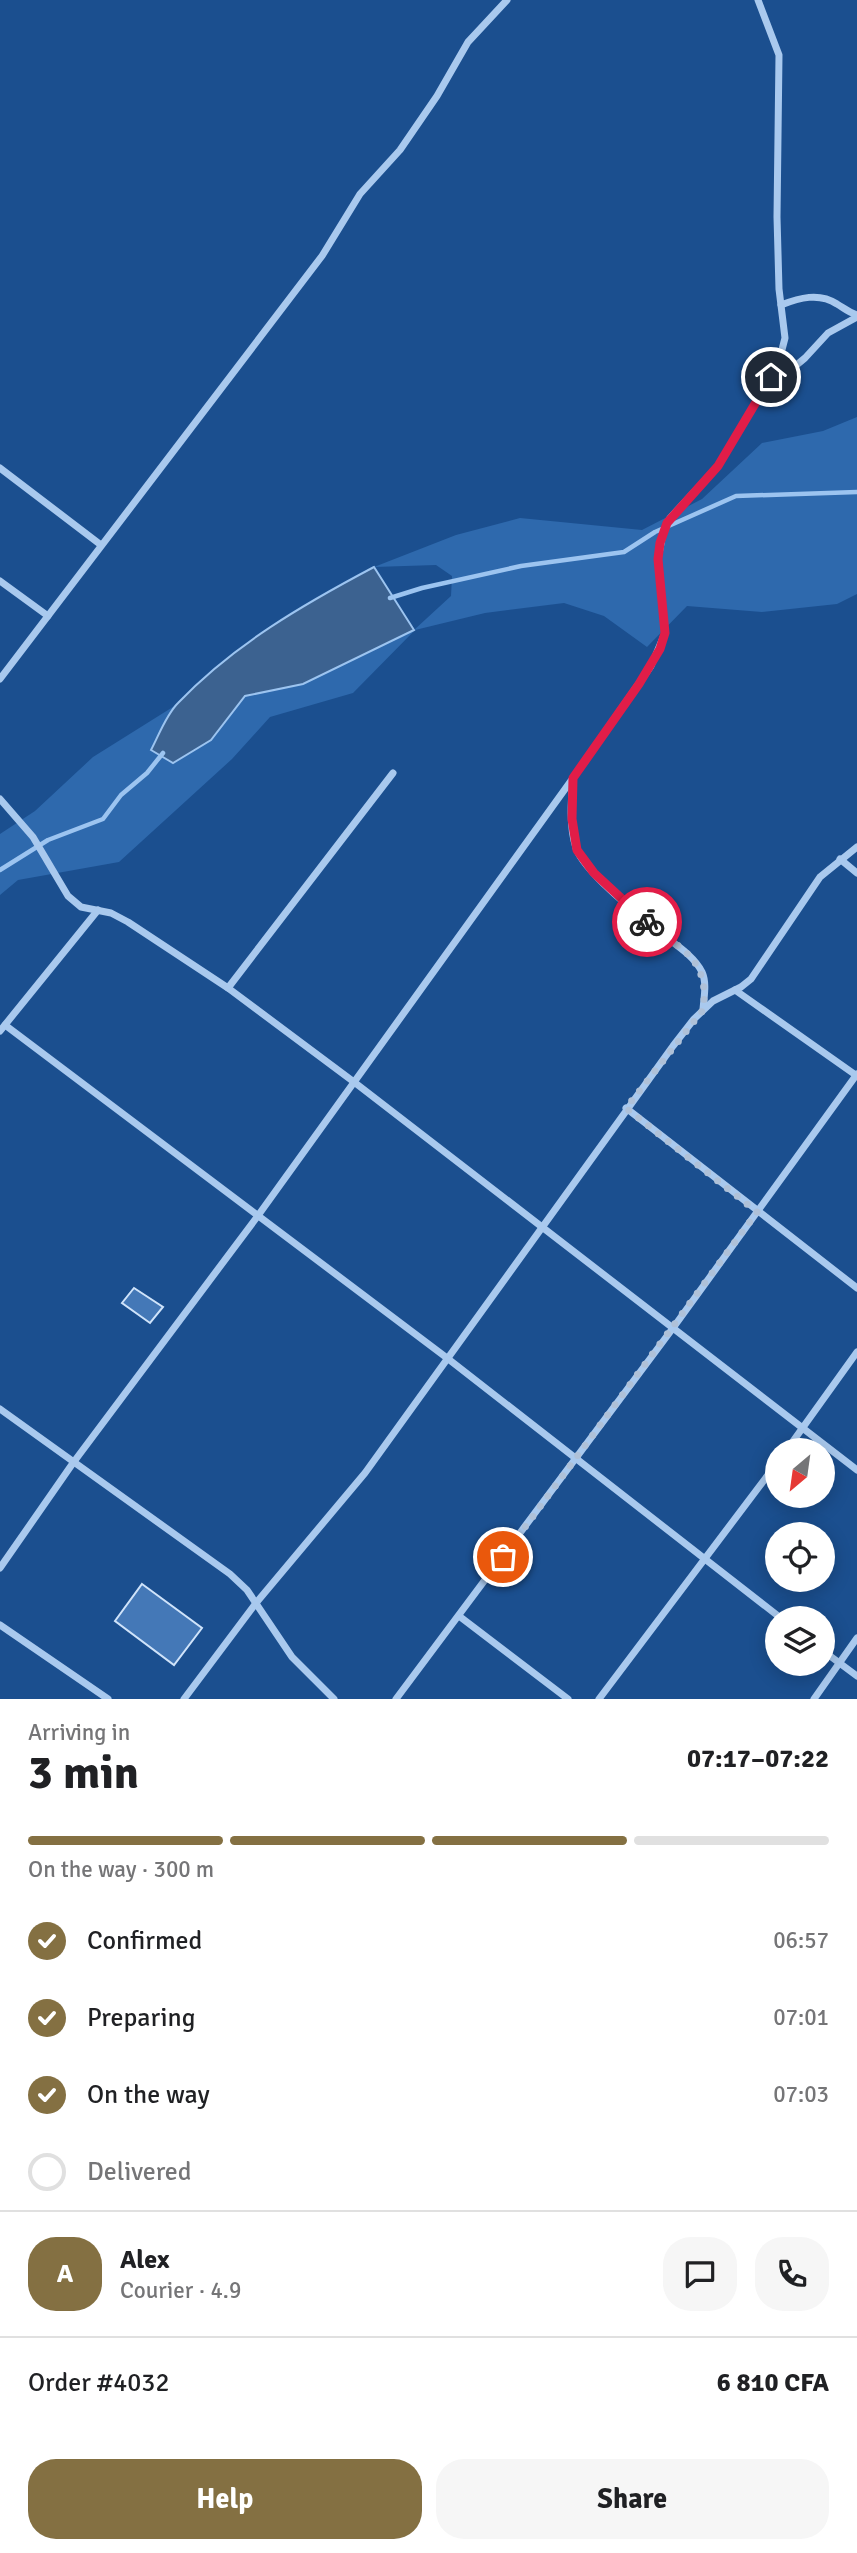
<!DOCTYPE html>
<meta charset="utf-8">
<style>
:root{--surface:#fff;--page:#f6f6f6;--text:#202124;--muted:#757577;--line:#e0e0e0;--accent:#847042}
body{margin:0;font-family:Signika,sans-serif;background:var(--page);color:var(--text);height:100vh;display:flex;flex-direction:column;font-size:26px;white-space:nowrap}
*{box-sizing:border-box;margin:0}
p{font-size:23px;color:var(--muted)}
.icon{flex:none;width:38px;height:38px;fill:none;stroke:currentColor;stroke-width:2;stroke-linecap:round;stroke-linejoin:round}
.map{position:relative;height:1699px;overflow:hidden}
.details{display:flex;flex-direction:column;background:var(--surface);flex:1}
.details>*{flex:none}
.needle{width:46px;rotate:209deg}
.controls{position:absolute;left:765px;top:1438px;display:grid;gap:14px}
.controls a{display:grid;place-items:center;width:70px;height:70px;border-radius:50%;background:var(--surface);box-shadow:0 4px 18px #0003;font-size:35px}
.pin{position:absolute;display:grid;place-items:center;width:60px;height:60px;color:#fff;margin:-30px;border:4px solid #fff;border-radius:50%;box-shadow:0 2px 7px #0007}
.courier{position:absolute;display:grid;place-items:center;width:70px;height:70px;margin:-35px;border:5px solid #e11d48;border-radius:50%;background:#fff;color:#222;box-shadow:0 2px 9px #0007}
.overview em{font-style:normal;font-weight:700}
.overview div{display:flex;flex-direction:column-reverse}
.overview{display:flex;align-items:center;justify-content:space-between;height:119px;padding:0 28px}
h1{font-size:46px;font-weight:700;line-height:52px}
.bar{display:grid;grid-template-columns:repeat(4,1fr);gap:10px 7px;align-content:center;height:84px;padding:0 28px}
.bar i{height:9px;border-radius:5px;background:var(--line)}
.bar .active{background:var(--accent)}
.bar p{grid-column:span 4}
.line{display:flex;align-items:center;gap:18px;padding:0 28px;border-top:2px solid var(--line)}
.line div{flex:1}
.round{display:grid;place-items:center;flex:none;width:74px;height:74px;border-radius:28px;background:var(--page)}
ol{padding:0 28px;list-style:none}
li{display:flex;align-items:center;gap:21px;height:77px}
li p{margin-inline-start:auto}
li .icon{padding:7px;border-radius:50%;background:var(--accent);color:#fff;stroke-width:4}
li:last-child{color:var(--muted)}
li i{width:38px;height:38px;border:4px solid var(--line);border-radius:50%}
.primary-button{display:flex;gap:14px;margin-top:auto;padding:14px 28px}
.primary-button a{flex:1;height:80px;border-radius:28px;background:var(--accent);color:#fff;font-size:28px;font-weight:700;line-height:80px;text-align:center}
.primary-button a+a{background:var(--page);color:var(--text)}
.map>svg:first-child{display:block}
.green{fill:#2e69ad}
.water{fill:#3c6290;stroke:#9cc4f0;stroke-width:2}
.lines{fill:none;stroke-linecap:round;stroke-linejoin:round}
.stream{stroke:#9cc4f0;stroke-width:4.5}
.building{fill:#4478b7;stroke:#cfe3fa;stroke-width:2}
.minor{stroke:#a9c9ee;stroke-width:7}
.done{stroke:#afc1d8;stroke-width:7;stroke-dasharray:0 12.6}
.route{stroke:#e11d48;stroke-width:9}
</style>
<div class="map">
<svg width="857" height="1699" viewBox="0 0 857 1699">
<rect width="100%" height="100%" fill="#1b4f8f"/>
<polygon class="green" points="857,417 857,594 837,604 762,612 687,606 647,647 604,616 564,603 485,613 415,630 353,693 270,717 232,759 119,862 18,880 0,895 0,834 35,811 93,757 176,705 151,750 211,740 245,696 303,684 414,630 451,596 452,576 436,565 374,567 456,535 520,518 642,530 702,499 762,443 823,431"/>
<path class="water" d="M 374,567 L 414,630 L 303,684 L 245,696 L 211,740 L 173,763 L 151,750 C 159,735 166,715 178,703 C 233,645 304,604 374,567 Z"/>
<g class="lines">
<g class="stream">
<polyline points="390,598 422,588 521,566 624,552 655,532 736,496 857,492"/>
<polyline points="0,870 48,840 103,819 121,795 147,773 163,753"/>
</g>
</g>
<g class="building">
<polygon points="134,1288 163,1307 150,1323 122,1303"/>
<polygon points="142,1584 202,1628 174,1665 115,1621"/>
</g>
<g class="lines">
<g class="minor">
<path d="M 781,305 C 799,298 819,292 837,304 C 844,308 848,312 857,315"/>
<polyline points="765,391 805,358 828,333 857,317"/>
<polyline points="0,468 101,545"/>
<polyline points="0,581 48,616"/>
<polyline points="0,679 322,256 360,194 400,150 437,96 468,42 507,0"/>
<path d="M 573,778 C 571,801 569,826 576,848 C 585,873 641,917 663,935 C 676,945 694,956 702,972 C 707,983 704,997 703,1009"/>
<polyline points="0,799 33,837 68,896 81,907 111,913 128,922 228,988 354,1082 857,1470"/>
<polyline points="840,859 857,873"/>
<polyline points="228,988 393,773"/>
<polyline points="735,990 857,1076"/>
<polyline points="5,1025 447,1358 782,1619"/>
<polyline points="0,1031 98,910"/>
<polyline points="626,1108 857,1288"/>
<polyline points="0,1409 230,1574 247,1590 292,1657 334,1699"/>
<polyline points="786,1451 857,1352"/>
<polyline points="0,1568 73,1463 257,1217 573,778 651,666 665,633 658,559 663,533 670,518 718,466 778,365 785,338 779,289 777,217 779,55 758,0"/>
<polyline points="459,1616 568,1699"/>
<polyline points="0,1625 108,1699"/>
<polyline points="822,1650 857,1676"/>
<polyline points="184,1699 256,1603 365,1473 673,1046 694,1019 713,1001 741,987 751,979 820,877 857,847"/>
<polyline points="396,1699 673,1328 857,1074"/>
<polyline points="599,1699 777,1463"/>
<polyline points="814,1699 857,1638"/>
</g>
</g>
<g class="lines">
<path class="done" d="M 503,1557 L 757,1212 L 626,1108 L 703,1010 C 710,959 682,950 647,922"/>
<polyline class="route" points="647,922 594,873 577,850 572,819 573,778 639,684 660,649 665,633 658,559 660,543 667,523 718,466 771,377"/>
</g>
</svg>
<div class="controls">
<a><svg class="needle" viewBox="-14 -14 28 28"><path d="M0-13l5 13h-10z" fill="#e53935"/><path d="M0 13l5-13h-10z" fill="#757577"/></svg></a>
<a><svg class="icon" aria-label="locate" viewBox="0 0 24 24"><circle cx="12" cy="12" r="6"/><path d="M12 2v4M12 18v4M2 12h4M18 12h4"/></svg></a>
<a><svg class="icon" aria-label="layers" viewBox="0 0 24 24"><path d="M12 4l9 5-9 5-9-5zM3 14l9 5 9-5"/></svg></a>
</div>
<div class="pin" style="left:503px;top:1557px;background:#ea580c"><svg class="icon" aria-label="bag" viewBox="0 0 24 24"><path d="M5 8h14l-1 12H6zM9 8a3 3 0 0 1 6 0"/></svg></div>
<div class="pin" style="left:771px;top:377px;background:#1f2937"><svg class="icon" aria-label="home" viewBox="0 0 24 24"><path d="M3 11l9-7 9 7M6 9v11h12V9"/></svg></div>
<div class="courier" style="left:647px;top:922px"><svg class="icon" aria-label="bike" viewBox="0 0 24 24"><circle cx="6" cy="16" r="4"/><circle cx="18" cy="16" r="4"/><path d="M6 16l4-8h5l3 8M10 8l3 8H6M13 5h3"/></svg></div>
</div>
<section class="details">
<div class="overview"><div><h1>3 min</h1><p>Arriving in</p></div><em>07:17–07:22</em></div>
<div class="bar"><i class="active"></i><i class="active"></i><i class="active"></i><i></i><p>On the way · 300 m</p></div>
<ol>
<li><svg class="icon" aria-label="check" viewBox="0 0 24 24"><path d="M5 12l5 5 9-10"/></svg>Confirmed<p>06:57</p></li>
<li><svg class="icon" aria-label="check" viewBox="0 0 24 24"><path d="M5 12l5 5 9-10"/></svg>Preparing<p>07:01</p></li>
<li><svg class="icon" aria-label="check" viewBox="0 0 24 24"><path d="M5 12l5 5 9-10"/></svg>On the way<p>07:03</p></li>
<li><i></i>Delivered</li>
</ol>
<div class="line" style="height:126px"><b class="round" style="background:var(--accent);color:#fff">A</b><div><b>Alex</b><p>Courier · 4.9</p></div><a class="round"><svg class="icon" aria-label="chat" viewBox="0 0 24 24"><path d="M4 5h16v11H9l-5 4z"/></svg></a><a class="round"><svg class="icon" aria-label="phone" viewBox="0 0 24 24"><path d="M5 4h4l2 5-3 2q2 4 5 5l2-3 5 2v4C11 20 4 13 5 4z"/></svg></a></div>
<div class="line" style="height:91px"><div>Order #4032</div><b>6 810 CFA</b></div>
<div class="primary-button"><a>Help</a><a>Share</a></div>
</section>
